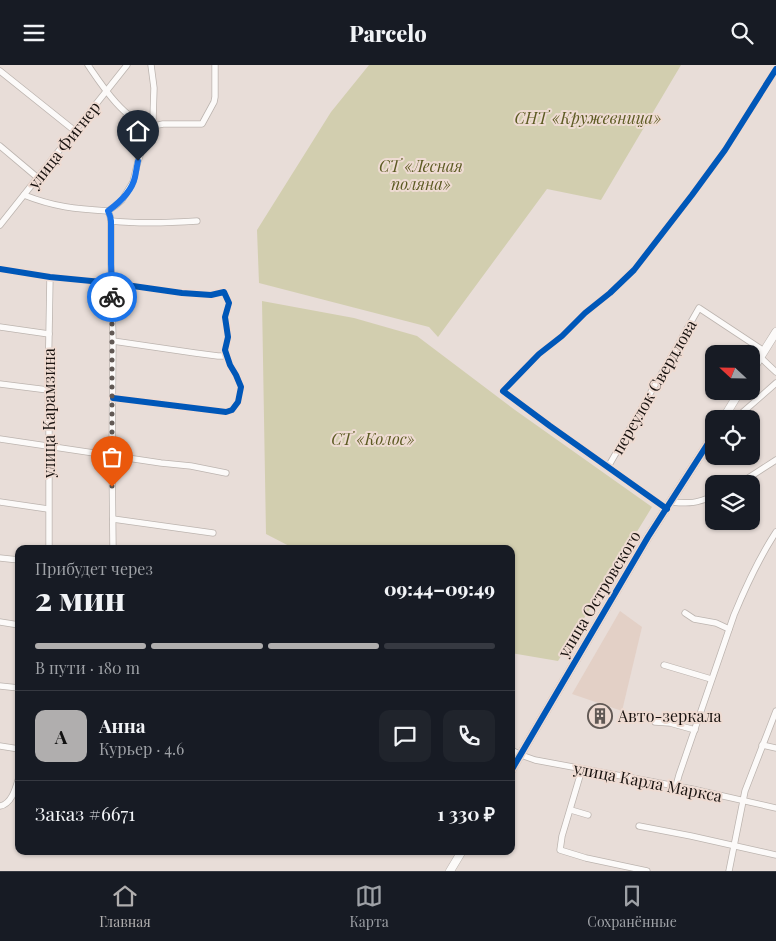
<!DOCTYPE html>
<html lang="ru">
<meta charset="utf-8">
<style>
:root{--surface:#171b24;--page:#20242c;--text:#f1f3f6;--muted:#9ea1a6;--line:#363941;--accent:#b0aeae}
body{margin:0;font-family:"Playfair Display",serif;background:var(--page);color:var(--text);height:100vh;display:flex;flex-direction:column;font-size:19px;white-space:nowrap}
*{box-sizing:border-box;margin:0}
p{font-size:16px;color:var(--muted)}
.icon{flex:none;width:28px;height:28px;fill:none;stroke:currentColor;stroke-width:2;stroke-linecap:round;stroke-linejoin:round}
.map{position:relative;flex:1;overflow:hidden}
.side{position:absolute;left:15px;top:480px;width:500px;height:310px;display:flex;flex-direction:column;background:var(--surface);border-radius:10px;box-shadow:0 1px 4px #0004}
.side>*{flex:none}
.needle{width:32px;rotate:292deg}
.tools{position:absolute;left:705px;top:280px;display:grid;gap:10px}
.tools a{display:grid;place-items:center;width:55px;height:55px;border-radius:10px;background:var(--surface);box-shadow:0 1px 4px #0004;font-size:25px}
.pin{position:absolute;display:grid;place-items:center;width:42px;height:42px;color:#fff;margin:-51px -21px;border-radius:50% 50% 50% 0;rotate:-45deg;box-shadow:0 0 5px #0007}
.pin .icon{rotate:45deg}
.courier{position:absolute;display:grid;place-items:center;width:50px;height:50px;margin:-25px;border:4px solid #1a73e8;border-radius:50%;background:#fff;color:#222;box-shadow:0 1px 6px #0007}
.overview em{font-style:normal;font-weight:800}
.overview div{display:flex;flex-direction:column-reverse}
.overview{display:flex;align-items:center;justify-content:space-between;height:85px;padding:0 20px}
h1{font-size:32px;font-weight:800;line-height:38px}
.bar{display:grid;grid-template-columns:repeat(4,1fr);gap:8px 5px;align-content:center;height:60px;padding:0 20px}
.bar i{height:6px;border-radius:4px;background:var(--line)}
.bar .on{background:var(--accent)}
.bar p{grid-column:span 4}
.line{display:flex;align-items:center;gap:12px;padding:0 20px;border-top:1px solid var(--line)}
.line div{flex:1}
.round{display:grid;place-items:center;flex:none;width:52px;height:52px;border-radius:10px;background:var(--page)}
header{display:flex;justify-content:space-between;align-items:center;height:65px;padding:0 20px;background:var(--surface);font-size:22px;font-weight:800}
.tabs{display:flex;justify-content:space-around;align-items:center;height:70px;border-top:1px solid var(--line);background:var(--surface);font-size:14px;color:var(--muted)}
.tabs a{display:grid;justify-items:center;gap:2px}
.tabs .on{color:var(--accent)}
.map>svg:first-child{display:block}
.built{fill:#e3d0c6}
.green{fill:#d2ceaf}
.lines{fill:none;stroke-linecap:round;stroke-linejoin:round}
.minor-casing{stroke:#bcb4af;stroke-width:7}
.tertiary-casing{stroke:#bcb4af;stroke-width:9}
.minor{stroke:#fcfaf9;stroke-width:5.5}
.tertiary{stroke:#fcfaf9;stroke-width:8}
.cycleway-casing{stroke:#eedbd2;stroke-width:9}
.cycleway{stroke:#0057b8;stroke-width:6}
.done{stroke:#615955;stroke-width:5;stroke-dasharray:0 9}
.route{stroke:#1a73e8;stroke-width:6}
.labels{text-anchor:middle;stroke-width:4;stroke-linejoin:round;paint-order:stroke}
.park-label{font-size:16px;font-style:italic;fill:#5c5a22;stroke:#eedbd2}
.street-label{font-size:16px;fill:#18120f;stroke:#eedbd2}
.poi-label{font-size:16px;fill:#18120f;stroke:#eedbd2;text-anchor:start}
</style>
<header><svg class="icon" aria-label="menu" viewBox="0 0 24 24"><path d="M4 6h16M4 12h16M4 18h16"/></svg>Parcelo<svg class="icon" aria-label="search" viewBox="0 0 24 24"><circle cx="10" cy="10" r="6"/><path d="M15 15l6 6"/></svg></header>
<div class="map">
<svg width="776" height="806" viewBox="0 0 776 806">
<rect width="100%" height="100%" fill="#e8ddd8"/>
<polygon class="built" points="620,546 642,562 622,646 572,629"/>
<g class="green">
<polygon points="369,0 681,0 601,135 547,124 438,272 429,262 259,218 257,165 331,47"/>
<polygon points="262,236 354,253 417,271 515,345 652,442 558,596 511,588 511,484 295,484 266,469"/>
</g>
<g class="lines">
<defs>
<g id="minor">
<path d="M 88,0 C 101,19 124,55 148,60 C 152,62 158,60 163,59 C 176,59 189,59 202,59 L 214,37 L 215,32 L 215,0"/>
<polyline points="0,6 75,66"/>
<polyline points="0,81 38,113"/>
<path d="M 24,130 C 54,142 76,144 108,146"/>
<polyline points="108,146 110,151 111,156 111,199 113,276 112,391 113,484"/>
<polyline points="108,146 115,141 122,135 133,117 138,96 153,54 154,23 151,0"/>
<path d="M 111,156 C 140,159 168,158 197,156"/>
<polyline points="0,160 127,0"/>
<polyline points="0,204 50,212 112,218 182,228 211,230 224,227 229,238 225,252 228,272 225,285 230,300 236,310 241,322 238,337 232,345 226,347 113,333"/>
<polyline points="0,262 49,269"/>
<polyline points="113,276 195,288 218,291 226,291"/>
<polyline points="760,292 776,307"/>
<polyline points="0,319 48,325"/>
<polyline points="735,354 776,318"/>
<polyline points="0,374 161,398 191,401 226,408"/>
<polyline points="608,402 699,243 764,286"/>
<polyline points="739,419 776,395"/>
<polyline points="0,437 48,444"/>
<path d="M 671,437 C 691,439 696,438 714,431"/>
<polyline points="667,444 550,361 503,326 539,289 562,271 585,248 610,228 634,205 692,130 725,85 776,4"/>
<polyline points="113,454 213,468"/>
<polyline points="49,484 49,366 48,325 50,212"/>
<polyline points="0,493 19,495"/>
<polyline points="685,548 694,554 716,558 729,564"/>
<polyline points="0,557 19,560"/>
<polyline points="664,600 711,614"/>
<polyline points="0,621 19,623"/>
<polyline points="655,657 670,658 695,665"/>
<polyline points="762,680 776,683"/>
<polyline points="0,681 19,684"/>
<polyline points="511,685 521,690 535,695 692,724 776,743"/>
<polyline points="582,704 562,771 560,785 586,793 647,806"/>
<path d="M 676,721 L 679,710 L 734,550 C 746,521 759,493 776,467"/>
<path d="M 0,741 C 12,739 16,722 19,712"/>
<polyline points="571,745 588,750"/>
<polyline points="639,761 691,771 776,790"/>
<polyline points="729,806 745,726 776,646"/>
</g>
<g id="tertiary">
<polyline points="751,307 776,267"/>
<polyline points="723,354 740,326"/>
<polyline points="511,706 648,472 714,369"/>
<polyline points="450,806 462,786"/>
</g>
</defs>
<use href="#minor" class="minor-casing"/>
<use href="#tertiary" class="tertiary-casing"/>
<use href="#minor" class="minor"/>
<use href="#tertiary" class="tertiary"/>
<defs>
<g id="cycleway">
<polyline points="0,204 50,212 112,218 182,228 211,230 224,227 229,238 225,252 228,272 225,285 230,300 236,310 241,322 238,337 232,345 226,347 113,333"/>
<polyline points="667,444 550,361 503,326 539,289 562,271 585,248 610,228 634,205 692,130 725,85 776,4"/>
<polyline points="511,706 648,472 714,369"/>
</g>
</defs>
<use href="#cycleway" class="cycleway-casing"/>
<use href="#cycleway" class="cycleway"/>
</g>
<g class="lines">
<polyline class="done" points="112,232 112,422"/>
<path class="route" d="M 112,232 L 111,199 L 111,156 L 110,151 L 108,146 C 119,138 132,126 135,112 C 136,107 137,101 138,96"/>
</g>
<defs>
<symbol id="building-ring" viewBox="-11 -11 22 22"><circle r="9.5" fill="#eedbd2" stroke="#615955" stroke-width="1.5"/><path d="M-4-6H4V6H1V3H-1V6H-4ZM-2.5-4.3h1.7v1.8h-1.7ZM.8-4.3h1.7v1.8H.8ZM-2.5-1h1.7V.8h-1.7ZM.8-1h1.7V.8H.8Z" fill="#615955"/></symbol>
</defs>
<g fill-rule="evenodd">
<use href="#building-ring" x="586" y="637" width="28" height="28"/>
</g>
<g class="labels">
<g class="park-label">
<text x="588" y="59">СНТ «Кружевница»</text>
<text x="421" y="107">СТ «Лесная<tspan x="421" dy="18">поляна»</tspan></text>
<text x="373" y="380">СТ «Колос»</text>
</g>
<g class="street-label">
<text transform="translate(64 80) rotate(-52)" y="6">улица Фигнер</text>
<text transform="translate(654 322) rotate(-60)" y="6">переулок Свердлова</text>
<text transform="translate(49 348) rotate(-90)" y="6">улица Карамзина</text>
<text transform="translate(599 529) rotate(-59)" y="6">улица Островского</text>
<text transform="translate(648 717) rotate(11)" y="6">улица Карла Маркса</text>
</g>
<g class="poi-label">
<text x="618" y="657">Авто-зеркала</text>
</g>
</g>
</svg>
<div class="tools">
<a><svg class="needle" viewBox="-14 -14 28 28"><path d="M0-13l5 13h-10z" fill="#e53935"/><path d="M0 13l5-13h-10z" fill="#9ea1a6"/></svg></a>
<a><svg class="icon" aria-label="locate" viewBox="0 0 24 24"><circle cx="12" cy="12" r="6"/><path d="M12 2v4M12 18v4M2 12h4M18 12h4"/></svg></a>
<a><svg class="icon" aria-label="layers" viewBox="0 0 24 24"><path d="M12 4l9 5-9 5-9-5zM3 14l9 5 9-5"/></svg></a>
</div>
<div class="pin" style="left:112px;top:422px;background:#ea580c"><svg class="icon" aria-label="bag" viewBox="0 0 24 24"><path d="M5 8h14l-1 12H6zM9 8a3 3 0 0 1 6 0"/></svg></div>
<div class="pin" style="left:138px;top:96px;background:#1f2937"><svg class="icon" aria-label="home" viewBox="0 0 24 24"><path d="M3 11l9-7 9 7M6 9v11h12V9"/></svg></div>
<div class="courier" style="left:112px;top:232px"><svg class="icon" aria-label="bike" viewBox="0 0 24 24"><circle cx="6" cy="16" r="4"/><circle cx="18" cy="16" r="4"/><path d="M6 16l4-8h5l3 8M10 8l3 8H6M13 5h3"/></svg></div>
<section class="side">
<div class="overview"><div><h1>2 мин</h1><p>Прибудет через</p></div><em>09:44–09:49</em></div>
<div class="bar"><i class="on"></i><i class="on"></i><i class="on"></i><i></i><p>В пути · 180 m</p></div>
<div class="line" style="height:90px"><b class="round" style="background:var(--accent);color:#111">А</b><div><b>Анна</b><p>Курьер · 4.6</p></div><a class="round"><svg class="icon" aria-label="chat" viewBox="0 0 24 24"><path d="M4 5h16v11H9l-5 4z"/></svg></a><a class="round"><svg class="icon" aria-label="phone" viewBox="0 0 24 24"><path d="M5 4h4l2 5-3 2q2 4 5 5l2-3 5 2v4C11 20 4 13 5 4z"/></svg></a></div>
<div class="line" style="height:65px"><div>Заказ #6671</div><b>1 330 ₽</b></div>
</section>
</div>
<nav class="tabs">
<a class="on"><svg class="icon" aria-label="home" viewBox="0 0 24 24"><path d="M3 11l9-7 9 7M6 9v11h12V9"/></svg>Главная</a>
<a><svg class="icon" aria-label="map" viewBox="0 0 24 24"><path d="M3 6l6-2 6 2 6-2v14l-6 2-6-2-6 2zM9 4v14M15 6v14"/></svg>Карта</a>
<a><svg class="icon" aria-label="saved" viewBox="0 0 24 24"><path d="M7 4h10v16l-5-4-5 4z"/></svg>Сохранённые</a>
</nav>
